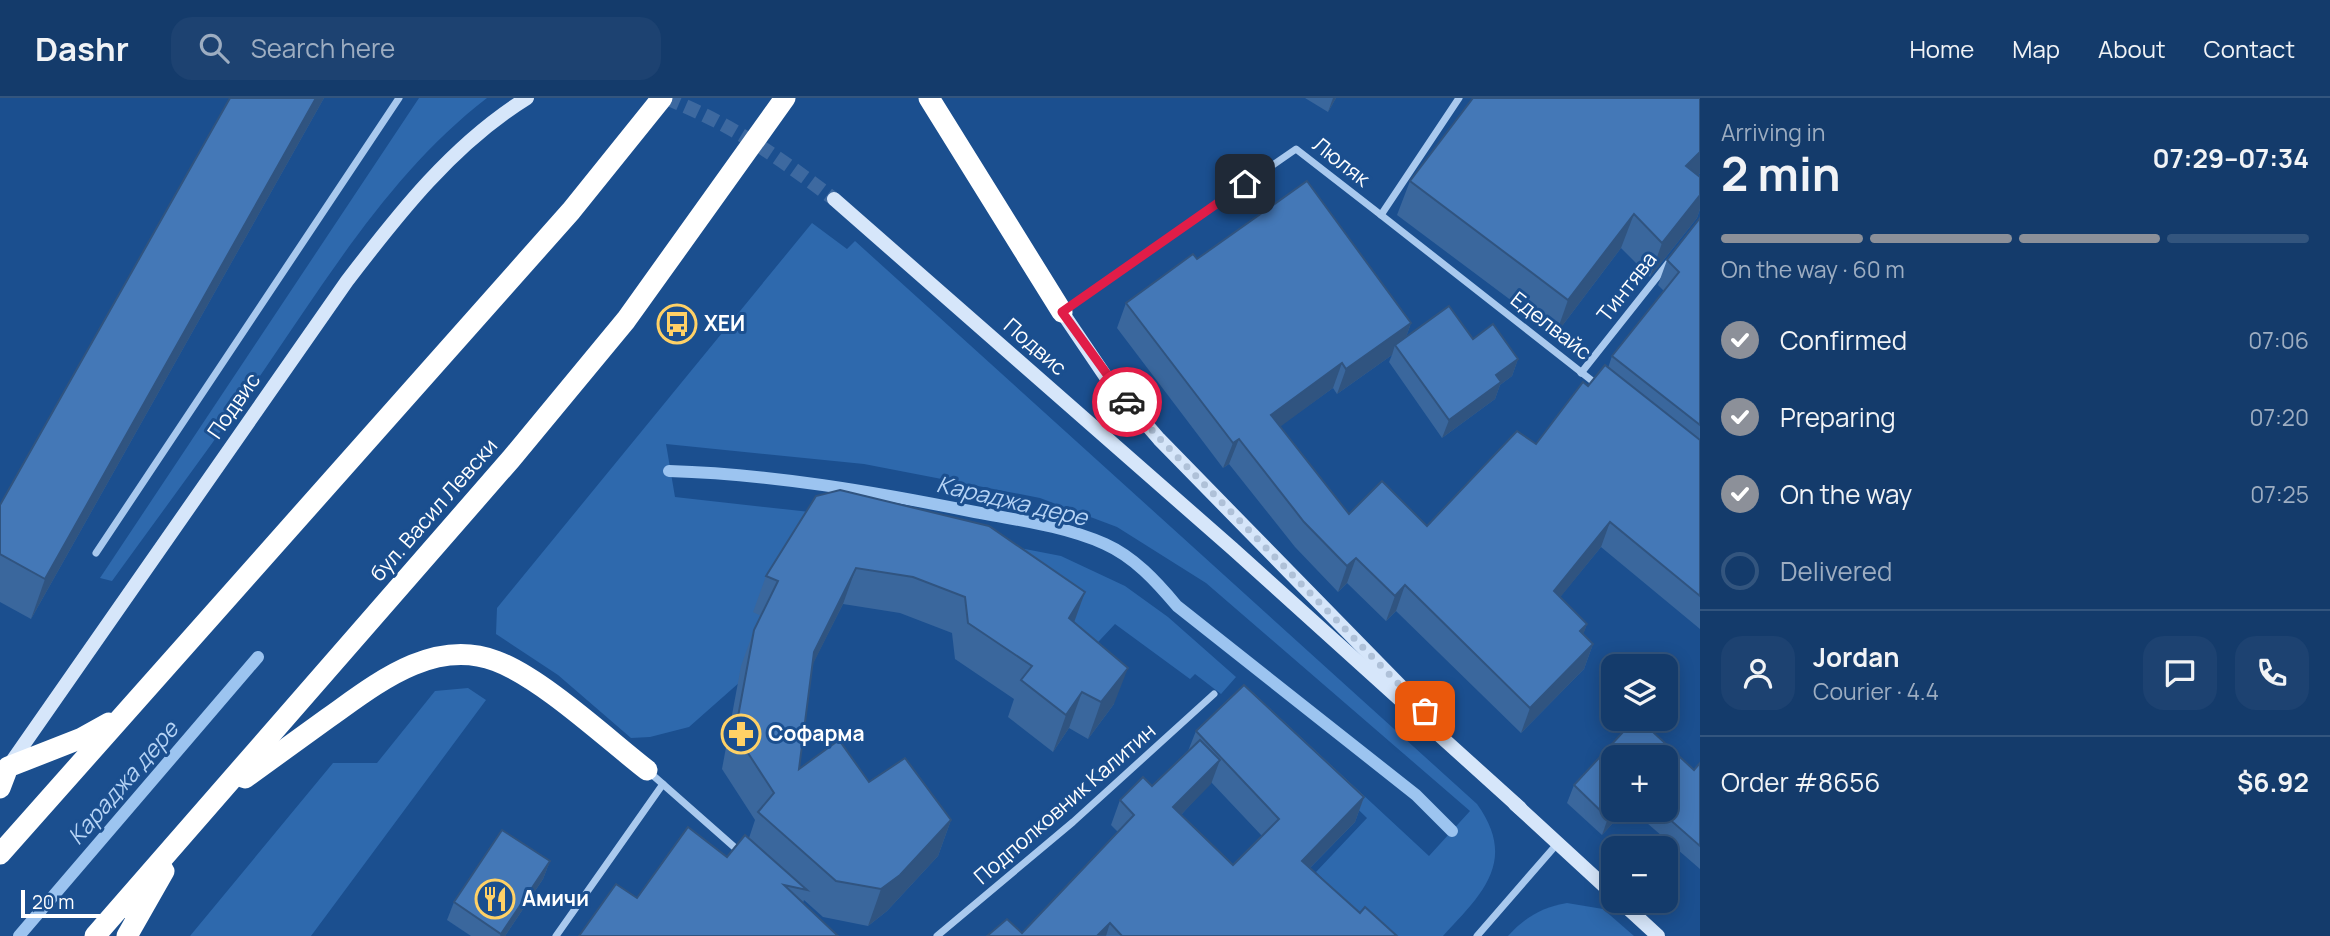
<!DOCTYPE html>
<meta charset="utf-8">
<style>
:root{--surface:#143b6b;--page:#1d4271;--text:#f1f3f6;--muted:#9dadc1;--line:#33557e;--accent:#8c9099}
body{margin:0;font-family:Manrope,sans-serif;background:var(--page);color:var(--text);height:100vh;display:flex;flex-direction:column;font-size:26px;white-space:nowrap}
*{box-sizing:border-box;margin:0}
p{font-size:23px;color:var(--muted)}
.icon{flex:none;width:38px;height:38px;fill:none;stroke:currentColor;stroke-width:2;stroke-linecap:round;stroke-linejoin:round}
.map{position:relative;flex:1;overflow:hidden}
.details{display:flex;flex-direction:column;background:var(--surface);width:630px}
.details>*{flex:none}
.controls{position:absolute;left:1601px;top:556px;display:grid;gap:14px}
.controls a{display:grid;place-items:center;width:77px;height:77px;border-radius:14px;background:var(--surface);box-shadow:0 4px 18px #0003,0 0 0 2px var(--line);font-size:35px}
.scale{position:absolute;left:21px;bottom:18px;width:121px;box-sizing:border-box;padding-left:7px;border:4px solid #fff;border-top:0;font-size:19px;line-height:24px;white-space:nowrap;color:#fff;-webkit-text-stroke:5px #1b4f8f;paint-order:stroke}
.pin{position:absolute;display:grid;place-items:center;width:60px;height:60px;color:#fff;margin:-30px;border-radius:14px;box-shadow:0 4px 10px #0006}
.courier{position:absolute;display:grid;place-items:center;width:70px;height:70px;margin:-35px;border:5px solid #e11d48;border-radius:50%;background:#fff;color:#222;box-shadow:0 2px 9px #0007}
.head em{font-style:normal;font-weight:700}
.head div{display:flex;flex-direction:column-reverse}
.head{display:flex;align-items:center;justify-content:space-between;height:119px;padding:0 21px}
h1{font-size:46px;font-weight:700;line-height:52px}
.bar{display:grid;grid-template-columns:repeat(4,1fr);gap:10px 7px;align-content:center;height:84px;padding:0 21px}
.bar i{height:9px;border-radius:5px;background:var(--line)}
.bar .on{background:var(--accent)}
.bar p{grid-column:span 4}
.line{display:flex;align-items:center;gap:18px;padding:0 21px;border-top:2px solid var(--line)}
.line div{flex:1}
.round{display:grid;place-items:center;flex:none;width:74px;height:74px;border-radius:21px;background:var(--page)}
ol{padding:0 21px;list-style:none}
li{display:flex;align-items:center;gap:21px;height:77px}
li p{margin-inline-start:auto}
li .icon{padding:7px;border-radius:50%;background:var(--accent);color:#fff;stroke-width:4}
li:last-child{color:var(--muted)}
li i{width:38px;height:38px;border:4px solid var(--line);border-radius:50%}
header{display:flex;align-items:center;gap:42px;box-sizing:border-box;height:98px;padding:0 35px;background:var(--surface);border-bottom:2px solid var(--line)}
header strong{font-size:33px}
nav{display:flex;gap:38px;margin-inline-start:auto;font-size:24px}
.search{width:490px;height:63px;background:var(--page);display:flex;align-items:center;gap:18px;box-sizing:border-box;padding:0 24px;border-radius:21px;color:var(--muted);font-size:26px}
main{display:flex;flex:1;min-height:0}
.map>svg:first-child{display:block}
.green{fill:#2e69ad}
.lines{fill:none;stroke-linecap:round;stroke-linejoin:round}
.stream{stroke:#9cc4f0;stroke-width:12}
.secondary-tunnel{stroke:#3d69a0;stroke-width:14;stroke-dasharray:14 7;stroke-linecap:butt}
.street{stroke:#a9c9ee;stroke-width:7}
.secondary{stroke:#d6e6fa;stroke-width:14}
.highway{stroke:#fff;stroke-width:21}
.wall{fill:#3a679d;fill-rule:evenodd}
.shaded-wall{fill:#305480}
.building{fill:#4478b7;stroke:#305480;stroke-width:2}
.done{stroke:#afc1d8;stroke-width:7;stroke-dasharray:0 12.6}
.route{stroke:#e11d48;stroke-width:9}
.labels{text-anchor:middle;stroke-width:6;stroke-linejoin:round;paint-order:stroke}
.street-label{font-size:21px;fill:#fff;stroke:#1b4f8f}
.poi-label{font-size:21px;font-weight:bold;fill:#fff;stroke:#1b4f8f;text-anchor:start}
.water-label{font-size:23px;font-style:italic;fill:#b5d3f5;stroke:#1b4f8f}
</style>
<header>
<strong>Dashr</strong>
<div class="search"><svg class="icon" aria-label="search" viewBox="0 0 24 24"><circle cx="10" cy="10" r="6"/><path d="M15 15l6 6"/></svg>Search here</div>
<nav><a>Home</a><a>Map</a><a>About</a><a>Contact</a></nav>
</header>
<main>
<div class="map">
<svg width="1700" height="838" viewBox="0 0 1700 838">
<rect width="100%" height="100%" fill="#1b4f8f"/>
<g class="green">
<path d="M 419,0 L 487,0 C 393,72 328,179 262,275 C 213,345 162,414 112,483 L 100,480 Z"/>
<path d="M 812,125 L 847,151 L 855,143 L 1477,706 C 1518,763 1482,796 1443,838 L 1379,838 L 1316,774 L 1367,720 L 1241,598 L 1248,590 L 1429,758 L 1470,713 L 1206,485 L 1117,429 L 1040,400 L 864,366 L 666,346 L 675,399 L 864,420 L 1061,458 L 1125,488 L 1168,519 L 1236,579 L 1221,596 L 1195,576 L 1190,581 L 1115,526 L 1071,573 L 951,513 L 806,486 L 749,576 L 689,629 L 650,639 L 631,640 L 558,577 L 496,536 L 497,510 Z"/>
<polygon points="468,590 486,602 311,838 190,838 333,665 377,665 435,593"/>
<path d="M 1567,805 L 1603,811 L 1634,838 L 1508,838 C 1524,820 1542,809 1567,805 Z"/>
</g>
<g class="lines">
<g class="stream">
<path d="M 669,373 C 772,376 875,394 975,414 C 1017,422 1065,428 1105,446 C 1134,459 1156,483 1177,508 L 1416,697 L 1452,733"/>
<polyline points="19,838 258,559"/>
</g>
<path class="secondary-tunnel" d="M 666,0 C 733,27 777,58 834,101"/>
<g class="street">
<polyline points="1381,117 1600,289"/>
<polyline points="1063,213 1296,51 1381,117 1459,0"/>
<polyline points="1581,275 1669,164"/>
<polyline points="96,455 399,0"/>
<polyline points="648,673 741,755"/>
<polyline points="556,838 663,686"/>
<polyline points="937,838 1073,724 1214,596"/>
<polyline points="1477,838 1557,746"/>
</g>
<g class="secondary">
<polyline points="834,101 1233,451 1520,710"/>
<polyline points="1062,214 1108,282 1159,341 1421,609"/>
<path d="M 8,669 L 347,183 C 399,115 453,46 527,0"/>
<polyline points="1515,706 1614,797"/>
<polyline points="1620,803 1658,838"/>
</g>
<g class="highway">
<polyline points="929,0 1062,214"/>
<path d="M 245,680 C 273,660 300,640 328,620 C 376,586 433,539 496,563 C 542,580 607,641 647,672"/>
<polyline points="0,690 8,669 82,640 109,625"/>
<polyline points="0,756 571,113 662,0"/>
<polyline points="95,838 511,361 626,222 785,0"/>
<polyline points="127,838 164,773"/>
</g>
</g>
<g class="wall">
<polygon points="230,0 324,0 31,521 0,504 0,407"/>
<polygon points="1305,0 1336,0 1328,14"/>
<polygon points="1700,0 1700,75 1698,77 1700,79 1700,111 1697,120 1650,179 1621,150 1556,236 1397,117 1410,83"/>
<polygon points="1700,120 1700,531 1601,449 1560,499 1587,526 1583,536 1593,546 1584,571 1521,635 1396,513 1386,523 1347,485 1338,494 1295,449 1229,366 1223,370 1117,230 1126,205 1197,161 1411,225 1406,239 1473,241 1518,261 1512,278 1500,287 1495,301 1442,340 1389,264 1392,257 1337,296 1333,290 1280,328 1349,416 1427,428 1536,346 1588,288 1608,270 1612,258 1664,193 1658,187 1667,162"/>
<polygon points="816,398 1085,494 1074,524 1114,606 1088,641 1069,630 1053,654 1008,619 1014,601 955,561 952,535 900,515 843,506 812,567 799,671 869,684 951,722 938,758 887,813 868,828 823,819 804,802 803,805 637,800 727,759 749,740 755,722 722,671 741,568 754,532 761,518 753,514 766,478"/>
<polygon points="1635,621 1639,621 1694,672 1700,665 1700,771 1632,712 1666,712 1666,660 1614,660 1614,712 1625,712 1602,737 1567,705 1574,687"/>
<path d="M 1196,633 L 1364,699 L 1355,724 L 1310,770 L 1360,815 L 1397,838 L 987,838 L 1022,835 L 1118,734 L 1111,727 L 1120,702 L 1152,688 L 1188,653 ZM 1211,684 L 1262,738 L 1233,767 L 1181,717 Z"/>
<polygon points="550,763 543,781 505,838 471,838 447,822 454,804"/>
</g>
<g class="shaded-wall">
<polygon points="316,0 324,0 31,521 45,481"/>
<polygon points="1333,0 1336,0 1328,14"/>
<polygon points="1700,54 1700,75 1673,102 1686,68"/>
<polygon points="1700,97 1700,111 1697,120 1650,179 1662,145"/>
<polygon points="1634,116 1621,150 1556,236 1568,202"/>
<polygon points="1411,225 1402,250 1395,247 1392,257 1337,296 1346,271"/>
<polygon points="1518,261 1512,278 1500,287 1495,301 1442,340 1449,322 1496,277"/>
<polygon points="1342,265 1333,290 1262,342 1271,317"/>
<polygon points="1239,341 1229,366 1223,370 1233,345"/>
<polygon points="1610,424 1601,449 1545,518 1554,493"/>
<polygon points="1356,460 1347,485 1338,494 1347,468"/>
<polygon points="856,470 843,506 801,590 814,554"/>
<polygon points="1405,487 1396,513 1386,523 1395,498"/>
<polygon points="1085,494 1072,530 1069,520"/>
<polygon points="1587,526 1578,551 1580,533"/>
<polygon points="1593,546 1584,571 1521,635 1530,610"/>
<polygon points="1128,570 1114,606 1088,641 1101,604"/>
<polygon points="1082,594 1069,630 1053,654 1066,617"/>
<polygon points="1220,662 1211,686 1164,734 1173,709"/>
<polygon points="1364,699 1355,724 1293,787 1302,763"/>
<polygon points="1615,712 1625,712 1602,737 1608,720"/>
<polygon points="951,722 938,758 887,813 868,828 881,791"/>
<polygon points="550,763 543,781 505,838 500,838"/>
<polygon points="1110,825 1106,838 1097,838"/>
</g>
<g class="building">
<polygon points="230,0 316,0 45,481 0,456 0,407"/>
<polygon points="1473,0 1700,0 1700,54 1686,68 1700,79 1700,97 1662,145 1634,116 1568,202 1410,83"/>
<polygon points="1307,83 1411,225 1346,271 1342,265 1271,317 1349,416 1382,383 1427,428 1517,333 1536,346 1583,284 1588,288 1605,267 1700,342 1700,498 1610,424 1554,493 1587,526 1580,533 1593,546 1530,610 1405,487 1395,498 1356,460 1347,468 1304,424 1239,341 1233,345 1126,205 1193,156 1197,161"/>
<polygon points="1700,120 1700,327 1612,258 1679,174 1667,162"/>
<polygon points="1449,208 1473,241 1493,226 1518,261 1496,277 1501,284 1449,322 1395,247"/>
<polygon points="840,392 989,428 1085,494 1069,520 1128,570 1101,604 1082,594 1066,617 1021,582 1032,568 968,525 965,499 913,479 856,470 814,554 799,671 839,642 869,684 905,660 951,722 900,777 881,791 836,783 758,714 774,695 735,635 754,532 778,483 766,478 816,398"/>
<polygon points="1244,587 1364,699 1302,763 1360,815 1365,809 1397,838 1122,838 1110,825 1097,838 987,838 1007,821 1022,835 1134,717 1120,702 1143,679 1152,688 1200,642 1220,662 1173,709 1233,767 1279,721 1196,633"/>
<polygon points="1635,621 1639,621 1694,672 1700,665 1700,748 1659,712 1666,712 1666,660 1614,660 1614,712 1615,712 1608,720 1574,687"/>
<polygon points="688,729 727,759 745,737 807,792 784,787 838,838 579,838 616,786 637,800"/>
<polygon points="502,732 550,763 501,836 454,804"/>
</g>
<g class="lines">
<polyline class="done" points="1127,304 1160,341 1425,613"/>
<polyline class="route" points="1127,304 1062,214 1245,86"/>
</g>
<defs>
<symbol id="bus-ring" viewBox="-11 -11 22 22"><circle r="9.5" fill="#1b4f8f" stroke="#ffd166" stroke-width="1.5"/><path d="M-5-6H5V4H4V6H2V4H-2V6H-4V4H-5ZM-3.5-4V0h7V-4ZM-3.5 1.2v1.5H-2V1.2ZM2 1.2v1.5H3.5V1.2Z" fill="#ffd166"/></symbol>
<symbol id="pharmacy-ring" viewBox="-11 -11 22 22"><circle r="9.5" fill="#1b4f8f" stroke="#ffd166" stroke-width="1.5"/><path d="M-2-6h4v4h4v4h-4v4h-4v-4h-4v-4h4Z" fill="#ffd166"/></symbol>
<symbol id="restaurant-ring" viewBox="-11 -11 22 22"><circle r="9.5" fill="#1b4f8f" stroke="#ffd166" stroke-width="1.5"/><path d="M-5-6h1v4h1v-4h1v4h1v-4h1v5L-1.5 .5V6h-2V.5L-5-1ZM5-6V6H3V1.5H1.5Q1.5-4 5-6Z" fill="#ffd166"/></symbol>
</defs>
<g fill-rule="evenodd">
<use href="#bus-ring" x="655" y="204" width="44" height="44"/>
<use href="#pharmacy-ring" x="719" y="614" width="44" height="44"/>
<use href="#restaurant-ring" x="473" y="779" width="44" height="44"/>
</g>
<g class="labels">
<g class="street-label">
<text transform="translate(1341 64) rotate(38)" y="7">Люляк</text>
<text transform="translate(1627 189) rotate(-52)" y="7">Тинтява</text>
<text transform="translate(1551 228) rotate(38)" y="7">Еделвайс</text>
<text transform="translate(1035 249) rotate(41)" y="7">Подвис</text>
<text transform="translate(234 308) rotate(-55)" y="7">Подвис</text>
<text transform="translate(434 412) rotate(-49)" y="7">бул. Васил Левски</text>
<text transform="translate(1065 706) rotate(-41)" y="7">Подполковник Калитин</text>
</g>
<g class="poi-label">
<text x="704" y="233">ХЕИ</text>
<text x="768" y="643">Софарма</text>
<text x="522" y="808">Амичи</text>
</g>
<g class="water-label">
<text transform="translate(1012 403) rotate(13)" y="8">Караджа дере</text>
<text transform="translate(123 685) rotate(-49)" y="8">Караджа дере</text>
</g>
</g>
</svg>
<div class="controls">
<a><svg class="icon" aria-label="layers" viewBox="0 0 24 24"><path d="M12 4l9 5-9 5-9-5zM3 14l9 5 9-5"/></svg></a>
<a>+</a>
<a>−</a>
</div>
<div class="scale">20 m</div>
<div class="pin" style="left:1425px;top:613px;background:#ea580c"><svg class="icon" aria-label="bag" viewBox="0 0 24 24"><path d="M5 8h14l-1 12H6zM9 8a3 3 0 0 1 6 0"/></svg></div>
<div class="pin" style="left:1245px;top:86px;background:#1f2937"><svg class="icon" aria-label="home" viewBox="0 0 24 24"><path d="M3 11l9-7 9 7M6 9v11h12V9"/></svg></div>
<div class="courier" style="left:1127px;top:304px"><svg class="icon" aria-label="car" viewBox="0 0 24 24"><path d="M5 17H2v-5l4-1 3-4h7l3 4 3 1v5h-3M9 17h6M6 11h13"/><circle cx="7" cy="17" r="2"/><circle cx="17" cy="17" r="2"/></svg></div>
</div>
<section class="details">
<div class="head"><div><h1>2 min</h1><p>Arriving in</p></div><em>07:29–07:34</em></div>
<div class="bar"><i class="on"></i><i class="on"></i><i class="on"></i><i></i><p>On the way · 60 m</p></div>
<ol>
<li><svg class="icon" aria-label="check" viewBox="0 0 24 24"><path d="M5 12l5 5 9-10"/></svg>Confirmed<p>07:06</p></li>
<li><svg class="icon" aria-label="check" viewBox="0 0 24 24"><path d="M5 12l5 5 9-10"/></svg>Preparing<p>07:20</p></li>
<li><svg class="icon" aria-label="check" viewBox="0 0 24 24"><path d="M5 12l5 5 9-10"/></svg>On the way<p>07:25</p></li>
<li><i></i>Delivered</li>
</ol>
<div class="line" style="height:126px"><a class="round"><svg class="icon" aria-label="person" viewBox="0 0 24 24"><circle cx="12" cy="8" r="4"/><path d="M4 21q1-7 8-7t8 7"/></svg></a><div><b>Jordan</b><p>Courier · 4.4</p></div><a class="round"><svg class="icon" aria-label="chat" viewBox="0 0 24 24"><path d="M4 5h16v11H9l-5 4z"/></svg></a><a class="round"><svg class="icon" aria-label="phone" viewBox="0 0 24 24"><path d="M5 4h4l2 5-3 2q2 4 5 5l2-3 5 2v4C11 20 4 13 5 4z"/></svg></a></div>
<div class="line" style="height:91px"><div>Order #8656</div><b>$6.92</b></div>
</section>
</main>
